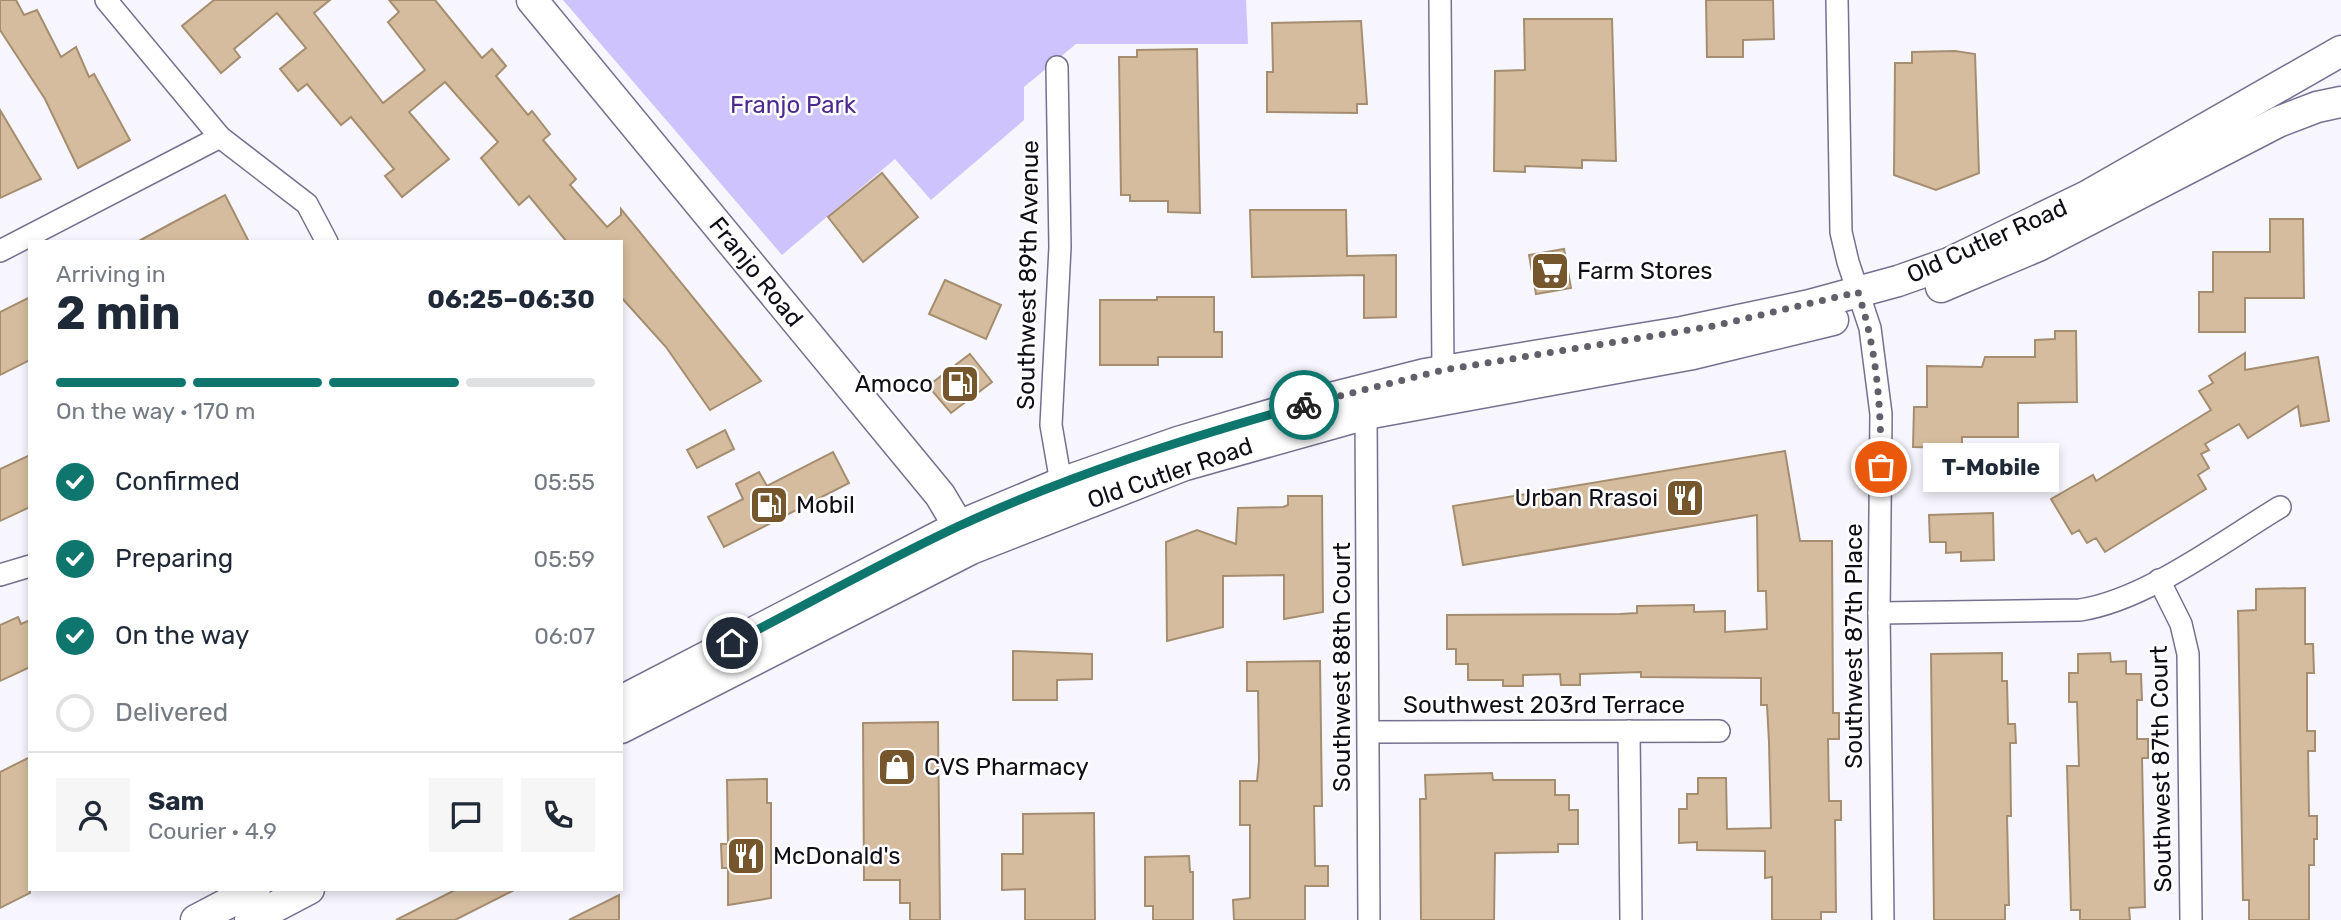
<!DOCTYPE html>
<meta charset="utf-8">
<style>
:root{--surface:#fff;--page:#f6f6f7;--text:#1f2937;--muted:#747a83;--line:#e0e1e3;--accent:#0f766e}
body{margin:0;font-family:Rubik,sans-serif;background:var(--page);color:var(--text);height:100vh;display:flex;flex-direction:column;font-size:26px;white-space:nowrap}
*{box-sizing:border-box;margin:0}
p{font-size:23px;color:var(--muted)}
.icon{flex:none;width:38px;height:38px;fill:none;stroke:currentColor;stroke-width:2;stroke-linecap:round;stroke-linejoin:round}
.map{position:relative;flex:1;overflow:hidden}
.details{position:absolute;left:28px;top:240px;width:595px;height:651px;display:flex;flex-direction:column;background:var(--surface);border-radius:0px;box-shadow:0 4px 10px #0003}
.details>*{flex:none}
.pin{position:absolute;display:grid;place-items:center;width:60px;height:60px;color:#fff;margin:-30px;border:4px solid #fff;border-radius:50%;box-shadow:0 2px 7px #0007}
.courier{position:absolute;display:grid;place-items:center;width:70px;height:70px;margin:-35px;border:5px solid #0f766e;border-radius:50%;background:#fff;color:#222;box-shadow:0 2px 9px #0007}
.bubble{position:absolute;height:49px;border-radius:0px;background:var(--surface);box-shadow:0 4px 10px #0003;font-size:23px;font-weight:700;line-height:49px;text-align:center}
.overview em{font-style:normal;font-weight:700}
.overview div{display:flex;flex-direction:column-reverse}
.overview{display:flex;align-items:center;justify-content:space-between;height:119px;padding:0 28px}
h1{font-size:46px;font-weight:700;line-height:52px}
.bar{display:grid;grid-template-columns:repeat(4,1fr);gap:10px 7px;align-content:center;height:84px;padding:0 28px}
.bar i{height:9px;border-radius:5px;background:var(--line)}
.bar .on{background:var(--accent)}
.bar p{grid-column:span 4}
.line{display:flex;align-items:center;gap:18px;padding:0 28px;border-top:2px solid var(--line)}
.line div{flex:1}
.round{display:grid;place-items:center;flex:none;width:74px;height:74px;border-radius:0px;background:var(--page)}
ol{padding:0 28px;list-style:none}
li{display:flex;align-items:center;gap:21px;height:77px}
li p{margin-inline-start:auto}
li .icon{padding:7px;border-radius:50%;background:var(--accent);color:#fff;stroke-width:4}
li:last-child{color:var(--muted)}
li i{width:38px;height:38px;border:4px solid var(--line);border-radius:50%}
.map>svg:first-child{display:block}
.green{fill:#cfc3fd}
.building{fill:#d5bc9e;stroke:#a58d70;stroke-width:2}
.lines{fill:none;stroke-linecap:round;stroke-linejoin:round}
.street-casing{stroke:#766f90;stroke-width:24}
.secondary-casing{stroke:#766f90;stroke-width:33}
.street{stroke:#fff;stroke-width:21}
.secondary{stroke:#fff;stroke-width:30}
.done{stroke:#615f69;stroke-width:7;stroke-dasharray:0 12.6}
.route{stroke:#0f766e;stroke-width:9}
.labels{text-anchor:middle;stroke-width:5;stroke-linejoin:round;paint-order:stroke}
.park-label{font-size:24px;fill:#4d2a8d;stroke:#fff}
.street-label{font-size:24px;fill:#100d19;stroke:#fff}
.poi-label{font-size:24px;fill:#100d19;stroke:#fff;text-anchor:start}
</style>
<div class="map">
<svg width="2341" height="920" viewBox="0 0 2341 920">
<rect width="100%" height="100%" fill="#f7f6fe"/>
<polygon class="green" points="563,0 1246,0 1248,44 1076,44 1024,87 1024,120 931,200 895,159 782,255"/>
<g class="building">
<polygon points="0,0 16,0 24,15 37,10 61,57 76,47 89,77 94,74 130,140 78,168 45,99 0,30"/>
<polygon points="214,0 330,0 314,13 383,103 425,70 388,22 399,12 389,0 435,0 482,58 492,49 506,66 496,76 528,115 532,111 550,134 543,140 576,179 570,185 607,227 621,215 621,209 761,381 710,410 666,347 621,297 621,242 567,242 529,196 519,205 481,158 498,142 445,82 409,112 449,159 402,197 385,176 394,169 351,117 341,125 307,84 298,91 280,69 306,48 277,13 234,49 240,57 221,73 182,26"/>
<polygon points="1706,0 1773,0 1774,39 1743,40 1743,57 1707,57"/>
<polygon points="1524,19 1612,19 1616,161 1582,160 1582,168 1525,166 1525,172 1494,171 1495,71 1525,70"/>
<polygon points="1361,21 1367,104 1357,104 1357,113 1267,112 1267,72 1273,72 1272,23"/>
<polygon points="1197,49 1200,213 1168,212 1168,201 1130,201 1130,195 1121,195 1119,57 1137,57 1137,50"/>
<polygon points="1955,51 1975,54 1979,173 1936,190 1894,175 1895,63 1912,63 1912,52"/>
<polygon points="0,110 41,179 0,198"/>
<polygon points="882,173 918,217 863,262 828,217"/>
<polygon points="225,195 249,242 137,242 174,222"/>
<polygon points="1250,210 1346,210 1347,256 1396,255 1396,317 1364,318 1364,275 1252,277"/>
<polygon points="2270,219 2303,219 2304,298 2245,298 2245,332 2199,332 2199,292 2213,292 2213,252 2270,252"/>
<polygon points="1564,249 1571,288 1536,294 1529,255"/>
<polygon points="945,280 1001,305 986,339 929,314"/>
<polygon points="30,297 30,360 0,375 0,312"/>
<polygon points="1157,297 1214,297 1214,332 1222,332 1222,357 1158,357 1158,365 1100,365 1100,300 1157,300"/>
<polygon points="2055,331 2076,331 2077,402 2018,403 2018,437 1962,437 1962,448 1913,447 1914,407 1927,407 1927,366 1982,367 1985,357 2035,357 2035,340 2055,339"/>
<polygon points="2245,353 2245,370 2318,357 2329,421 2301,426 2298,406 2248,438 2239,424 2205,444 2209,450 2201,454 2209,468 2198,475 2206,489 2105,552 2096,538 2087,543 2079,530 2072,534 2051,499 2093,475 2096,481 2211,410 2199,391 2213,383 2209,376"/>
<polygon points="970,354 992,382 951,413 928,386"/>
<polygon points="725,430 734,449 697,468 687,450"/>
<polygon points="1785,451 1800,541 1832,541 1833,713 1839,713 1839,739 1828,739 1829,801 1841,801 1841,820 1835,820 1836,912 1821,912 1821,920 1772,920 1772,877 1765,878 1765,851 1697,850 1697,842 1679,843 1679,809 1687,809 1687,794 1698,794 1698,778 1726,778 1727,829 1771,828 1769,742 1767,705 1761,705 1761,678 1641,677 1641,672 1580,674 1580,685 1561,685 1560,674 1523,675 1523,686 1503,686 1503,680 1468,680 1468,664 1456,664 1456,649 1447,649 1447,615 1620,614 1637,613 1637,606 1694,605 1694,612 1725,611 1725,632 1767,629 1766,591 1758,591 1757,515 1463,565 1453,506"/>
<polygon points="833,452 849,483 724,547 708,517 743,499 736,484 759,472 767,486"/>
<polygon points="30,455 30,507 0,521 0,469"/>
<polygon points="1288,496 1322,496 1323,612 1284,619 1284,575 1223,576 1223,627 1167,641 1166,542 1197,530 1236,544 1238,508 1283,507 1288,505"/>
<polygon points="1993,513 1994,560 1961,561 1961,552 1946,553 1946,542 1930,542 1929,515"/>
<polygon points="2305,588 2305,644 2313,644 2314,673 2307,673 2307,731 2315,731 2315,751 2308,751 2309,816 2317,816 2317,839 2314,839 2314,865 2309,865 2309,920 2249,920 2249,900 2243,900 2238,611 2256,610 2256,589"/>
<polygon points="18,617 21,624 30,620 30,667 0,681 0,625"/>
<polygon points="1013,651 1092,654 1092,679 1057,680 1057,700 1013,700"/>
<polygon points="2002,653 2002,681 2007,681 2008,724 2015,724 2016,743 2010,743 2011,816 2007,816 2009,905 2005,905 2005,920 1934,920 1931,654"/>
<polygon points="2110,653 2111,662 2126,661 2126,674 2141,674 2142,700 2137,700 2137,739 2148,739 2148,758 2142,758 2145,907 2129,908 2130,920 2080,920 2080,910 2071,910 2067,766 2079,766 2077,702 2069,702 2069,673 2078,673 2078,654"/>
<polygon points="1320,661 1322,806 1314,806 1315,866 1328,866 1328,886 1305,886 1305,920 1234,920 1233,900 1250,898 1250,825 1240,825 1240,781 1257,781 1259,761 1258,691 1247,691 1247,662"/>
<polygon points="938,722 940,920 910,920 910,903 900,903 900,880 864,880 863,723"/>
<polygon points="30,757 30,893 0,908 0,772"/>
<polygon points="1492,773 1493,780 1555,780 1555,795 1569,795 1569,810 1578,810 1578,844 1558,844 1558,852 1495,853 1494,920 1421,920 1420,799 1426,799 1425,775"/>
<polygon points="767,779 767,803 771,803 771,898 728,905 728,868 722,868 721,844 728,844 727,780"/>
<polygon points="1094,813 1095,920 1025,920 1025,889 1002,890 1002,854 1023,854 1023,814"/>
<polygon points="1189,856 1190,872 1193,872 1193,920 1153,920 1153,906 1145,906 1145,857"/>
<polygon points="457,889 516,889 455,920 396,920"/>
<polygon points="619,895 619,920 569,920"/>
</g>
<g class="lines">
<defs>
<g id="street">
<polyline points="106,0 220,137 307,204 327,242"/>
<polyline points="1440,0 1443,371"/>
<polyline points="1837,0 1841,232 1848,262 1870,328 1881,414 1879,613 1883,920"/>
<polyline points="1057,67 1060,247 1051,425 1061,483"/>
<polyline points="0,251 220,137"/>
<polyline points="1366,414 1369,920"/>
<polyline points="0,575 30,566"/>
<polyline points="2159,580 2181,624 2188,654 2191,920"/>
<path d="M 1879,613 L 2080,610 C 2146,600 2222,542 2280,507"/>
<polyline points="1629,731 1631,920"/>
<polyline points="1370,732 1719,731"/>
</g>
<g id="secondary">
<polyline points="532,0 940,495 968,542"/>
<polyline points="1941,287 2038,246 2278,122 2317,107 2341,102"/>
<polyline points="621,701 961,525 1061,483 1178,442 1307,404 1425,374 1682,332 1810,305 1898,281 1949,263 2087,196 2341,51"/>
<polyline points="621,728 971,549 1185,465 1366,414 1693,354 1833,320"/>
<polyline points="196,920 255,889"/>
<polyline points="250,920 309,889"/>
</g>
</defs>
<use href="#street" class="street-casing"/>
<use href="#secondary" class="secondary-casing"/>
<use href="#street" class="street"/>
<use href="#secondary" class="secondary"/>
</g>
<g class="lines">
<path class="done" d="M 1304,405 L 1443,370 L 1714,326 L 1858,292 C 1877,350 1881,406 1881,467"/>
<path class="route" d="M 732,643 C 808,604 882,562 959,526 C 1070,475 1186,438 1304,405"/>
</g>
<defs>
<symbol id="supermarket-square" viewBox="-11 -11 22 22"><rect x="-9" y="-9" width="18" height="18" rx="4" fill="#76562c" stroke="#fff"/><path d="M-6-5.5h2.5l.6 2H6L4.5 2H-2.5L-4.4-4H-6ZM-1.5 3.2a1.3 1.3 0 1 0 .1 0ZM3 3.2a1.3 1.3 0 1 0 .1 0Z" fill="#fff"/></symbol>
<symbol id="fuel-square" viewBox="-11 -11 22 22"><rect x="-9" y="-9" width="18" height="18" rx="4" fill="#76562c" stroke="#fff"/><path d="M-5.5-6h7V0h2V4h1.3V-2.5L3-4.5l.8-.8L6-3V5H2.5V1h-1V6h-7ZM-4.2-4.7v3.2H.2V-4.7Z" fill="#fff"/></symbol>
<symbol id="restaurant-square" viewBox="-11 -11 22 22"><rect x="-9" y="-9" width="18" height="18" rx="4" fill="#76562c" stroke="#fff"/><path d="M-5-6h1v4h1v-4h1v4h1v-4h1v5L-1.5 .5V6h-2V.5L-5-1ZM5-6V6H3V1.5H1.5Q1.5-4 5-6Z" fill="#fff"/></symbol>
<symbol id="shop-square" viewBox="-11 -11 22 22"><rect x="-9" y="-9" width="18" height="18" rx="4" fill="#76562c" stroke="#fff"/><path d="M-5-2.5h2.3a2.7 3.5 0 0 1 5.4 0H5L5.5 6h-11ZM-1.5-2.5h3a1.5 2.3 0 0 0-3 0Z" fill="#fff"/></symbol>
</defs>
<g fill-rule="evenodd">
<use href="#supermarket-square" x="1528" y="249" width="44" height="44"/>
<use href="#fuel-square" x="938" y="362" width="44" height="44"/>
<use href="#restaurant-square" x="1663" y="476" width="44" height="44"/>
<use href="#fuel-square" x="747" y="483" width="44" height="44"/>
<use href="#shop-square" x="875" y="745" width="44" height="44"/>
<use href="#restaurant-square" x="724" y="834" width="44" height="44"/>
</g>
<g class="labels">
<g class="park-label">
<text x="793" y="113">Franjo Park</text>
</g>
<g class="street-label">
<text transform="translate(1987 241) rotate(-24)" y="8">Old Cutler Road</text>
<text transform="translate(756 272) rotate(51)" y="8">Franjo Road</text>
<text transform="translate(1028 275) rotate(-89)" y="8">Southwest 89th Avenue</text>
<text transform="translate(1170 473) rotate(-19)" y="8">Old Cutler Road</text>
<text transform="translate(1854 646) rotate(-90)" y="8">Southwest 87th Place</text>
<text transform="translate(1342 667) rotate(-90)" y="8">Southwest 88th Court</text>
<text x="1544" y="713">Southwest 203rd Terrace</text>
<text transform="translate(2161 769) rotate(-91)" y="8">Southwest 87th Court</text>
</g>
<g class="poi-label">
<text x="1577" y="279">Farm Stores</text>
<text x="933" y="392" text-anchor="end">Amoco</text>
<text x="1658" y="506" text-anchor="end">Urban Rrasoi</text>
<text x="796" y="513">Mobil</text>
<text x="924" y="775">CVS Pharmacy</text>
<text x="773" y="864">McDonald's</text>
</g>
</g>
</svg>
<div class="pin" style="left:1881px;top:467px;background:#ea580c"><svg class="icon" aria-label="bag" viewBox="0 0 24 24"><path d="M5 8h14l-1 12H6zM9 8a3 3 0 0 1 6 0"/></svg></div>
<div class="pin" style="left:732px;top:643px;background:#1f2937"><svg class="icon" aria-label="home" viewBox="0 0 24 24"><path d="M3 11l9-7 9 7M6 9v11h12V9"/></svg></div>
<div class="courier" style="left:1304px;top:405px"><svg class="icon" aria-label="bike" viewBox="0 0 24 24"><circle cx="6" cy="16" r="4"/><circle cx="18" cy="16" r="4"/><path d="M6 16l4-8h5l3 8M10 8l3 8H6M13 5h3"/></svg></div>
<div class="bubble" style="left:1923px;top:443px;width:136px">T-Mobile</div>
<section class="details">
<div class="overview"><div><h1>2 min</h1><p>Arriving in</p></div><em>06:25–06:30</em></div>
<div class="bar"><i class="on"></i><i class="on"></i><i class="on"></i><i></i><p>On the way · 170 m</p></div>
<ol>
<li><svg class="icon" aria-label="check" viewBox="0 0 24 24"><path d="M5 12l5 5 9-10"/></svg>Confirmed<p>05:55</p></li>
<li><svg class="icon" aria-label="check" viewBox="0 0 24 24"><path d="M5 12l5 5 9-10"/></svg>Preparing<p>05:59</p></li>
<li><svg class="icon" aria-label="check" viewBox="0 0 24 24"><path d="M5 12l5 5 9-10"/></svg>On the way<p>06:07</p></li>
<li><i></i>Delivered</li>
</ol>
<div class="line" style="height:126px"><a class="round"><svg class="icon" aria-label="person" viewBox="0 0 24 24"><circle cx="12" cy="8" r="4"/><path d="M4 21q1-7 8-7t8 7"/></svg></a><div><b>Sam</b><p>Courier · 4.9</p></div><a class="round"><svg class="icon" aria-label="chat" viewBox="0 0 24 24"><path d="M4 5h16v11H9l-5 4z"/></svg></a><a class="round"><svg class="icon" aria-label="phone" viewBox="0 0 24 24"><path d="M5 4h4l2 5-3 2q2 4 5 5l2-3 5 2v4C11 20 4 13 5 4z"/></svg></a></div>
</section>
</div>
